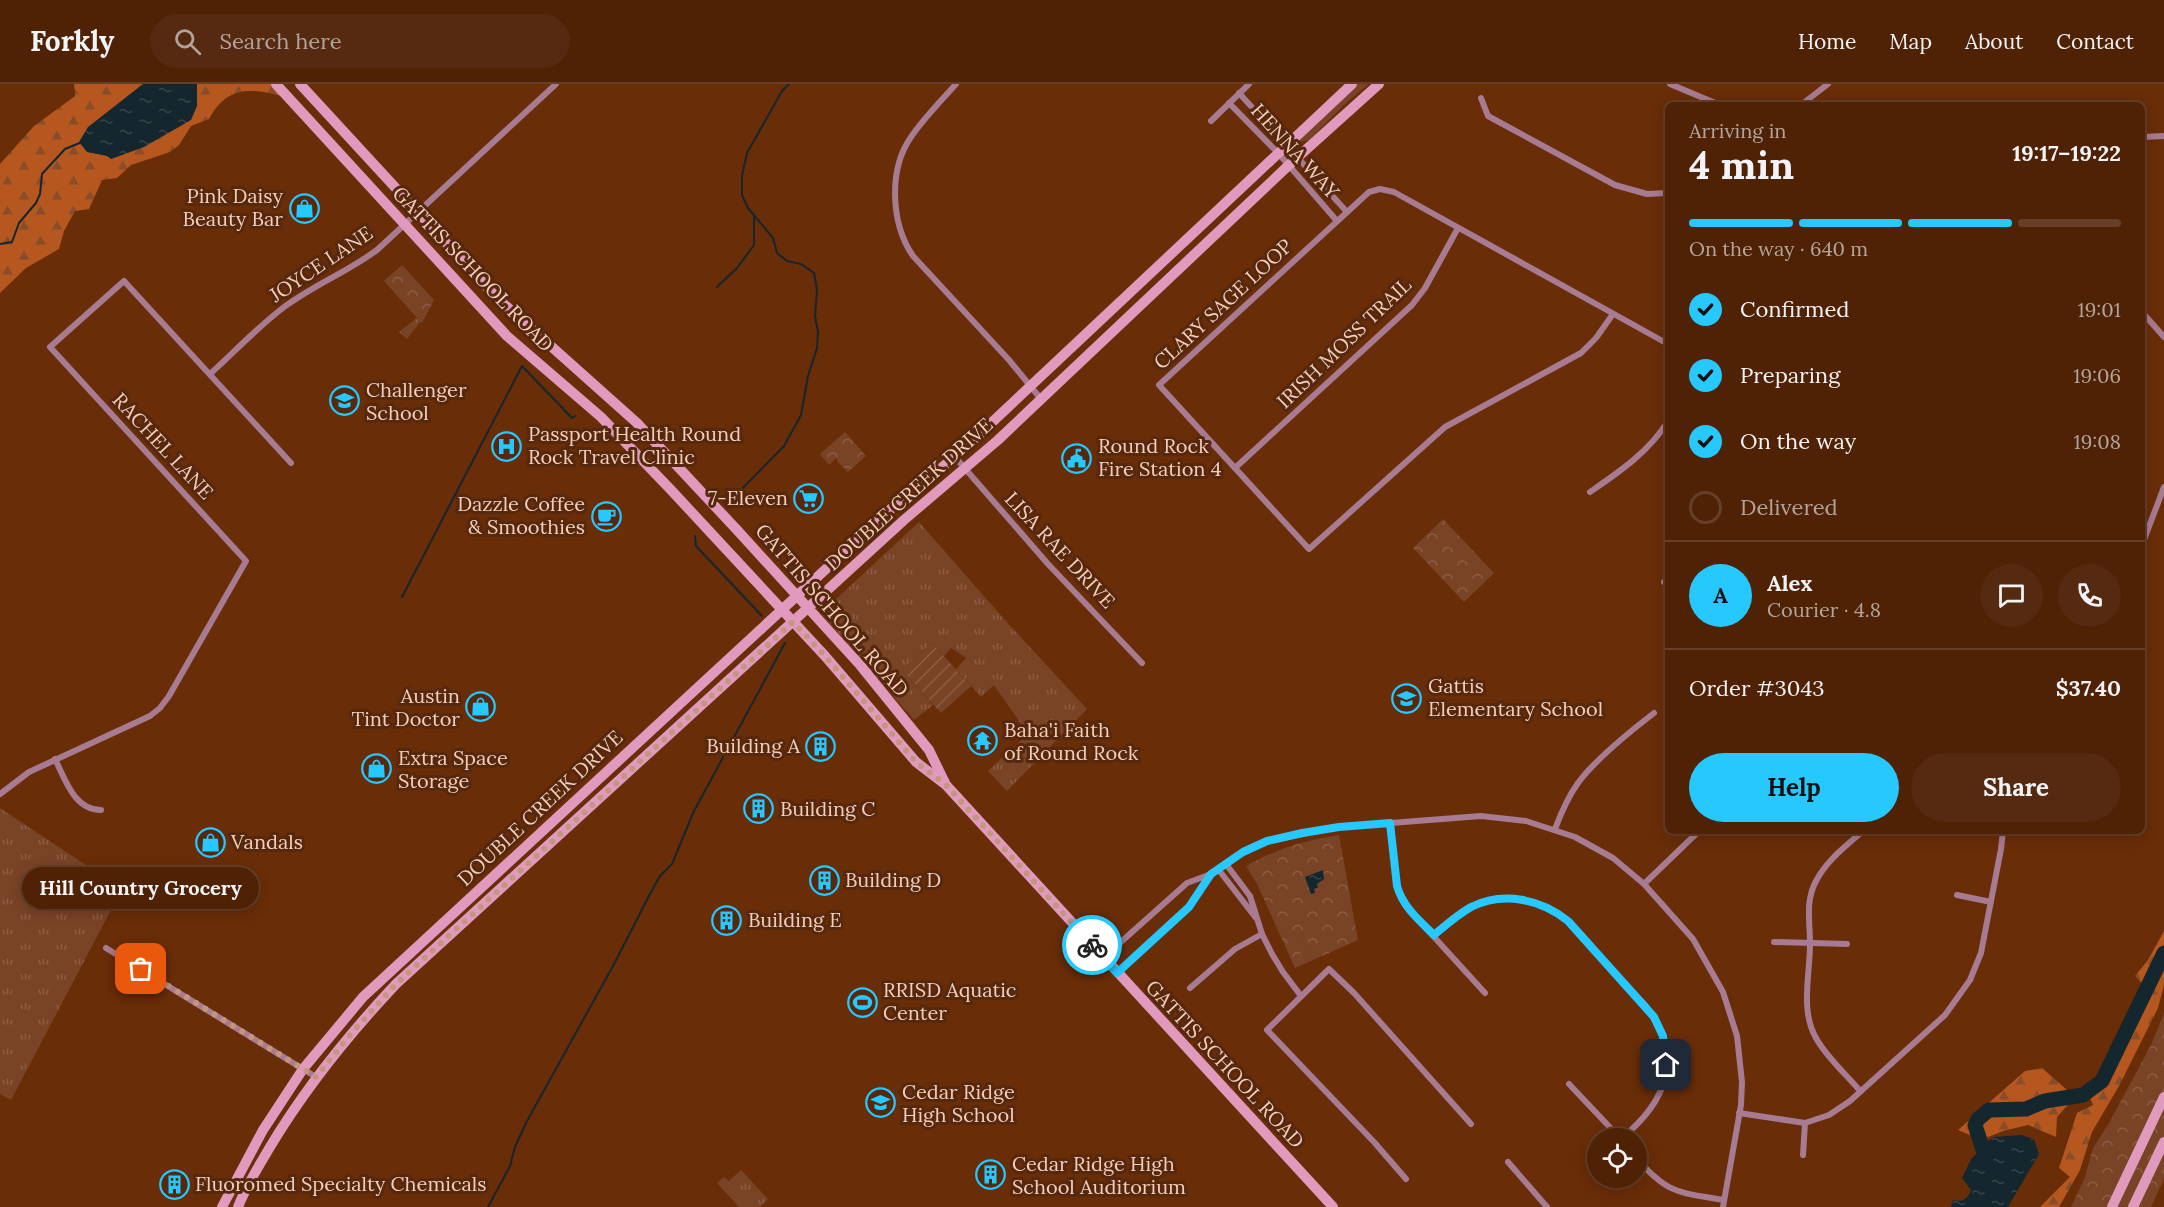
<!DOCTYPE html>
<meta charset="utf-8">
<style>
:root{--surface:#4f2206;--page:#552a10;--text:#f1f3f6;--muted:#b3a49b;--line:#663f28;--accent:#26c8fe}
body{margin:0;font-family:Lora,serif;background:var(--page);color:var(--text);height:100vh;display:flex;flex-direction:column;font-size:22px;white-space:nowrap}
*{box-sizing:border-box;margin:0}
p{font-size:20px;color:var(--muted)}
.icon{flex:none;width:33px;height:33px;fill:none;stroke:currentColor;stroke-width:2;stroke-linecap:round;stroke-linejoin:round}
.map{position:relative;flex:1;overflow:hidden}
.drawer{position:absolute;left:1665px;top:18px;width:480px;height:732px;display:flex;flex-direction:column;background:var(--surface);border-radius:9px;box-shadow:0 3px 15px #0003,0 0 0 2px var(--line)}
.drawer>*{flex:none}
.fabs{position:absolute;left:1587px;top:1044px;display:grid;gap:12px}
.fabs a{display:grid;place-items:center;width:60px;height:60px;border-radius:50%;background:var(--surface);box-shadow:0 3px 15px #0003,0 0 0 2px var(--line);font-size:30px}
.pin{position:absolute;display:grid;place-items:center;width:51px;height:51px;color:#fff;margin:-26px;border-radius:12px;box-shadow:0 3px 9px #0006}
.courier{position:absolute;display:grid;place-items:center;width:60px;height:60px;margin:-30px;border:4px solid #26c8fe;border-radius:50%;background:#fff;color:#222;box-shadow:0 2px 8px #0007}
.bubble{position:absolute;height:42px;border-radius:21px;background:var(--surface);box-shadow:0 3px 15px #0003,0 0 0 2px var(--line);font-size:20px;font-weight:700;line-height:42px;text-align:center}
.headline em{font-style:normal;font-weight:700}
.headline div{display:flex;flex-direction:column-reverse}
.headline{display:flex;align-items:center;justify-content:space-between;height:102px;padding:0 24px}
h1{font-size:39px;font-weight:700;line-height:45px}
.bar{display:grid;grid-template-columns:repeat(4,1fr);gap:9px 6px;align-content:center;height:72px;padding:0 24px}
.bar i{height:8px;border-radius:4px;background:var(--line)}
.bar .current{background:var(--accent)}
.bar p{grid-column:span 4}
.line{display:flex;align-items:center;gap:15px;padding:0 24px;border-top:2px solid var(--line)}
.line div{flex:1}
.round{display:grid;place-items:center;flex:none;width:63px;height:63px;border-radius:32px;background:var(--page)}
ol{padding:0 24px;list-style:none}
li{display:flex;align-items:center;gap:18px;height:66px}
li p{margin-inline-start:auto}
li .icon{padding:6px;border-radius:50%;background:var(--accent);color:#111;stroke-width:4}
li:last-child{color:var(--muted)}
li i{width:33px;height:33px;border:3px solid var(--line);border-radius:50%}
.button{display:flex;gap:12px;margin-top:auto;padding:12px 24px}
.button a{flex:1;height:69px;border-radius:36px;background:var(--accent);color:#111;font-size:24px;font-weight:700;line-height:69px;text-align:center}
.button a+a{background:var(--page);color:var(--text)}
header{display:flex;align-items:center;gap:36px;box-sizing:border-box;height:84px;padding:0 30px;background:var(--surface);border-bottom:2px solid var(--line)}
header strong{font-size:28px}
nav{display:flex;gap:33px;margin-inline-start:auto;font-size:21px}
.search{width:420px;height:54px;background:var(--page);display:flex;align-items:center;gap:15px;box-sizing:border-box;padding:0 21px;border-radius:33px;color:var(--muted);font-size:22px}
.map>svg:first-child{display:block}
.grass{fill:url(#grass-tufts)}
.forest{fill:url(#forest-firs)}
.park{fill:url(#park-crowns)}
.garden{fill:url(#garden-furrows)}
.pitch{fill:#794326}
.water{fill:url(#water-ripples)}
.lines{fill:none;stroke-linecap:round;stroke-linejoin:round}
.stream{stroke:#14262e;stroke-width:2}
.river{stroke:#14262e;stroke-width:15}
.street{stroke:#a77b91;stroke-width:6}
.secondary{stroke:#e09abe;stroke-width:10}
.done{stroke:#c3967d;stroke-width:6;stroke-dasharray:0 10.8}
.route{stroke:#26c8fe;stroke-width:8}
.labels{text-anchor:middle;stroke-width:6;stroke-linejoin:round;paint-order:stroke}
.street-label{font-size:20px;fill:#f3cebc;stroke:#56280e}
.poi-label{font-size:20px;fill:#f3cebc;stroke:#56280e;text-anchor:start}
</style>
<header>
<strong>Forkly</strong>
<div class="search"><svg class="icon" aria-label="search" viewBox="0 0 24 24"><circle cx="10" cy="10" r="6"/><path d="M15 15l6 6"/></svg>Search here</div>
<nav><a>Home</a><a>Map</a><a>About</a><a>Contact</a></nav>
</header>
<div class="map">
<svg width="2164" height="1123" viewBox="0 0 2164 1123">
<defs>
<pattern id="grass-tufts" width="24" height="20" patternUnits="userSpaceOnUse" patternTransform="scale(1.5)"><rect width="24" height="20" fill="#794326"/><path d="M3 7l-1-3M5 7V3M7 7l1-3M15 17l-1-3M17 17v-4M19 17l1-3" fill="none" stroke="#8c5d44"/></pattern>
<pattern id="forest-firs" width="22" height="20" patternUnits="userSpaceOnUse" patternTransform="scale(1.5)"><rect width="22" height="20" fill="#b6571f"/><path d="M5 1l3.5 6h-7zM16 11l3.5 6h-7z" fill="#8a4d29"/></pattern>
<pattern id="park-crowns" width="20" height="18" patternUnits="userSpaceOnUse" patternTransform="scale(1.5)"><rect width="20" height="18" fill="#794326"/><path d="M2 6a3 3 0 1 1 6 0M12 15a3 3 0 1 1 6 0" fill="none" stroke="#8c5d44"/></pattern>
<pattern id="garden-furrows" width="10" height="10" patternUnits="userSpaceOnUse" patternTransform="scale(1.5)"><rect width="10" height="10" fill="#794326"/><path d="M-1 1l2-2M0 10L10 0M9 11l2-2" fill="none" stroke="#8c5d44"/></pattern>
<pattern id="water-ripples" width="26" height="14" patternUnits="userSpaceOnUse" patternTransform="scale(1.5)"><rect width="26" height="14" fill="#14262e"/><path d="M2 4q2-2 4 0t4 0M15 11q2-2 4 0t4 0" fill="none" stroke="#37444a"/></pattern>
</defs>
<rect width="100%" height="100%" fill="#692d08"/>
<g class="grass">
<polygon points="1357,0 1369,0 1347,18 1309,56 1297,58 1296,57"/>
<polygon points="919,438 1004,535 1087,625 1007,707 988,687 1028,650 994,601 981,613 956,585 966,574 951,564 944,572 932,559 902,586 933,621 914,636 821,529"/>
<polygon points="0,724 122,805 11,1016 0,1010"/>
<polygon points="741,1086 768,1115 760,1123 739,1123 717,1099 724,1093 729,1097"/>
</g>
<g class="forest">
<path d="M 74,0 L 282,0 L 289,14 C 253,4 228,0 209,35 L 191,42 L 179,61 L 170,68 L 131,81 L 117,94 L 102,96 L 89,125 L 75,127 L 64,147 L 59,165 L 26,184 L 0,209 L 0,80 L 34,42 L 75,12 Z"/>
<polygon points="2164,847 2164,901 2158,924 2119,1002 2092,1048 2080,1086 2059,1123 2040,1123 2070,1093 2059,1084 2077,1029 2093,1021 2088,1009 2130,936 2145,902 2135,892 2148,876"/>
<polygon points="2042,984 2075,1013 2057,1033 2056,1053 2028,1041 2003,1047 1986,1054 1975,1053 1958,1046 2025,987"/>
</g>
<g class="park">
<polygon points="402,181 434,216 422,239 420,238 407,255 399,248 417,234 384,197"/>
<polygon points="845,348 866,372 848,388 837,377 837,373 829,381 820,370"/>
<polygon points="1443,435 1494,489 1464,518 1413,464"/>
<path d="M 1339,751 L 1358,856 L 1295,884 L 1257,800 L 1246,782 C 1278,764 1303,757 1339,751 Z"/>
<polygon points="2164,929 2164,1095 2151,1123 2071,1123 2084,1096 2093,1064 2109,1039 2151,961"/>
</g>
<polygon class="garden" points="932,559 971,602 941,629 902,586"/>
<polygon class="pitch" points="1306,854 1315,873 1304,878 1296,859"/>
<g class="water">
<polygon points="143,0 197,0 197,22 191,36 144,63 111,75 107,72 87,68 79,58 88,43"/>
<polygon points="1323,786 1324,795 1317,800 1318,804 1314,805 1315,809 1311,810 1305,793"/>
<path d="M 2021,1051 L 2034,1055 L 2039,1070 L 2008,1123 L 1951,1123 L 1953,1116 C 1963,1118 1967,1116 1971,1106 L 1962,1094 L 1971,1075 L 1983,1064 L 1978,1058 L 1981,1055 L 1987,1058 L 1994,1053 Z"/>
</g>
<g class="lines">
<g class="stream">
<polyline points="0,160 12,158 19,139 36,119 40,110 42,90 65,65 82,58"/>
<polyline points="717,203 737,184 754,161 754,131"/>
<polyline points="727,420 784,362 801,331 808,292 817,264 818,248 815,232 817,206 814,189 801,180 787,177 777,169 773,154 748,124 742,111 742,92 747,69 782,7 789,0"/>
<polyline points="695,452 696,462 762,532"/>
<polyline points="402,513 522,282 572,334 575,332"/>
<polyline points="488,1123 510,1082 515,1063 527,1037 613,882 651,808 660,792 672,780 694,727 785,559"/>
</g>
<polyline class="river" points="1986,1075 1975,1041 1978,1035 1989,1026 2026,1025 2045,1017 2083,1011 2102,997 2164,869"/>
<g class="street">
<path d="M 956,0 C 941,17 924,34 911,53 C 888,86 891,140 913,172 L 1009,276 L 1041,315"/>
<polyline points="1670,0 1720,21"/>
<polyline points="1239,9 1347,128"/>
<polyline points="1481,14 1488,32 1615,101 1647,110 1668,109"/>
<polyline points="1229,19 1279,70 1337,137"/>
<polyline points="1801,21 1828,0"/>
<polyline points="1211,37 1249,0"/>
<polyline points="2142,53 2164,52"/>
<polyline points="2142,228 2164,253"/>
<polyline points="1613,230 1596,254 1581,269 1445,343 1309,465 1159,301 1369,108 1380,105 1394,108 1668,260"/>
<path d="M 210,290 C 233,269 255,246 279,227 C 309,203 346,189 377,166 L 556,0"/>
<polyline points="955,373 1048,480 1142,579"/>
<polyline points="1235,384 1412,221 1425,204 1458,144"/>
<path d="M 1590,408 C 1619,388 1649,368 1668,337"/>
<polyline points="2142,461 2164,403"/>
<polyline points="1664,498 1668,498"/>
<path d="M 55,675 C 65,695 74,726 101,726"/>
<polyline points="0,710 29,688 150,632 160,624 169,612 246,477 50,263 124,197 291,379"/>
<polyline points="1390,739 1397,802 1405,821 1485,909"/>
<path d="M 1555,745 C 1561,729 1568,713 1578,699 C 1594,677 1632,646 1654,629"/>
<polyline points="1226,780 1250,812 1262,850 1272,870 1283,888 1301,912"/>
<polyline points="1218,785 1256,834"/>
<polyline points="1644,800 1699,747"/>
<polyline points="1957,811 1991,818"/>
<path d="M 1434,851 C 1447,841 1459,829 1474,822 C 1502,809 1537,814 1561,832 C 1576,842 1587,858 1599,871 C 1615,888 1630,905 1646,922 C 1683,974 1668,1016 1622,1054"/>
<polyline points="1774,858 1847,860"/>
<polyline points="106,864 316,993"/>
<polyline points="1103,874 1187,799 1211,790 1243,768 1267,757 1339,743 1481,732 1526,737 1575,753 1613,774 1644,800 1693,855 1723,908 1737,952 1742,998 1741,1021 1723,1123"/>
<polyline points="1117,889 1189,823 1210,790"/>
<polyline points="1190,904 1235,865 1262,850"/>
<polyline points="1569,1000 1620,1054"/>
<path d="M 1860,1007 C 1846,990 1827,974 1816,954 C 1800,926 1810,891 1810,860 C 1810,837 1805,818 1816,797 C 1827,776 1846,762 1863,747"/>
<polyline points="1739,1029 1805,1039 1829,1031 1850,1017 1945,931 1970,896 1981,869 2001,765 2003,747"/>
<polyline points="1803,1071 1805,1039"/>
<path d="M 1636,1074 C 1669,1111 1678,1108 1724,1116"/>
<polyline points="1508,1078 1547,1123"/>
<polyline points="1406,1095 1374,1058 1267,946 1329,885 1354,909 1471,1040"/>
</g>
<g class="secondary">
<polyline points="276,0 507,252 601,333 672,407 825,572 916,678 946,701 1333,1123"/>
<polyline points="300,0 497,214 637,339 738,447 860,581 929,666 945,699"/>
<polyline points="222,1123 263,1046 303,985 363,913 893,423 955,373 1352,0"/>
<path d="M 238,1123 C 246,1102 259,1082 270,1063 C 306,1003 349,950 396,900 L 904,436 L 998,356 L 1289,81 L 1379,0"/>
<polyline points="2112,1123 2164,1013"/>
<polyline points="2133,1123 2164,1058"/>
</g>
</g>
<g class="lines">
<polyline class="done" points="141,885 316,993 351,950 396,900 793,538 825,572 916,678 946,701 1092,861"/>
<path class="route" d="M 1092,861 L 1117,889 L 1189,823 L 1211,790 L 1243,768 L 1267,757 L 1302,749 L 1339,743 L 1390,739 L 1397,802 C 1403,823 1419,836 1434,851 C 1446,841 1457,831 1471,823 C 1503,807 1541,815 1568,837 L 1654,933 L 1663,952 L 1666,981"/>
</g>
<defs>
<symbol id="shop-ring" viewBox="-11 -11 22 22"><circle r="9.5" fill="#56280e" stroke="#26c8fe" stroke-width="1.5"/><path d="M-5-2.5h2.3a2.7 3.5 0 0 1 5.4 0H5L5.5 6h-11ZM-1.5-2.5h3a1.5 2.3 0 0 0-3 0Z" fill="#26c8fe"/></symbol>
<symbol id="school-ring" viewBox="-11 -11 22 22"><circle r="9.5" fill="#56280e" stroke="#26c8fe" stroke-width="1.5"/><path d="M0-5L7-2L0 1L-7-2ZM-4 1L0 2.5L4 1V4Q0 6-4 4Z" fill="#26c8fe"/></symbol>
<symbol id="hospital-ring" viewBox="-11 -11 22 22"><circle r="9.5" fill="#56280e" stroke="#26c8fe" stroke-width="1.5"/><path d="M-5-5h3v3.5h4V-5h3V5h-3V1.5h-4V5h-3Z" fill="#26c8fe"/></symbol>
<symbol id="civic-ring" viewBox="-11 -11 22 22"><circle r="9.5" fill="#56280e" stroke="#26c8fe" stroke-width="1.5"/><path d="M-.6-6.5H3V-4.5H.6V-3L4-1V1h2V6H-6V1h2V-1L-.6-3ZM-1.2 2.5V6h2.4V2.5Z" fill="#26c8fe"/></symbol>
<symbol id="supermarket-ring" viewBox="-11 -11 22 22"><circle r="9.5" fill="#56280e" stroke="#26c8fe" stroke-width="1.5"/><path d="M-6-5.5h2.5l.6 2H6L4.5 2H-2.5L-4.4-4H-6ZM-1.5 3.2a1.3 1.3 0 1 0 .1 0ZM3 3.2a1.3 1.3 0 1 0 .1 0Z" fill="#26c8fe"/></symbol>
<symbol id="cafe-ring" viewBox="-11 -11 22 22"><circle r="9.5" fill="#56280e" stroke="#26c8fe" stroke-width="1.5"/><path d="M-5.5-4.5H6V0H3Q3 3.5 0 3.5H-2.5Q-5.5 3.5-5.5 0ZM3-3.2v2h1.7v-2ZM-6 4.5H4V6H-6Z" fill="#26c8fe"/></symbol>
<symbol id="temple-ring" viewBox="-11 -11 22 22"><circle r="9.5" fill="#56280e" stroke="#26c8fe" stroke-width="1.5"/><path d="M0-6L5-2H3V0L6.5 2.5H4V6H1.5V3h-3V6H-4V2.5H-6.5L-3 0V-2H-5Z" fill="#26c8fe"/></symbol>
<symbol id="building-ring" viewBox="-11 -11 22 22"><circle r="9.5" fill="#56280e" stroke="#26c8fe" stroke-width="1.5"/><path d="M-4-6H4V6H1V3H-1V6H-4ZM-2.5-4.3h1.7v1.8h-1.7ZM.8-4.3h1.7v1.8H.8ZM-2.5-1h1.7V.8h-1.7ZM.8-1h1.7V.8H.8Z" fill="#26c8fe"/></symbol>
<symbol id="stadium-ring" viewBox="-11 -11 22 22"><circle r="9.5" fill="#56280e" stroke="#26c8fe" stroke-width="1.5"/><path d="M0-5a6.5 5 0 1 0 0 10a6.5 5 0 1 0 0-10ZM-3.5-1.8h7v3.6h-7Z" fill="#26c8fe"/></symbol>
</defs>
<g fill-rule="evenodd">
<use href="#shop-ring" x="288" y="108" width="33" height="33"/>
<use href="#school-ring" x="328" y="300" width="33" height="33"/>
<use href="#hospital-ring" x="490" y="346" width="33" height="33"/>
<use href="#civic-ring" x="1060" y="358" width="33" height="33"/>
<use href="#supermarket-ring" x="792" y="398" width="33" height="33"/>
<use href="#cafe-ring" x="590" y="416" width="33" height="33"/>
<use href="#school-ring" x="1390" y="598" width="33" height="33"/>
<use href="#shop-ring" x="464" y="606" width="33" height="33"/>
<use href="#temple-ring" x="966" y="640" width="33" height="33"/>
<use href="#building-ring" x="804" y="646" width="33" height="33"/>
<use href="#shop-ring" x="360" y="668" width="33" height="33"/>
<use href="#building-ring" x="742" y="708" width="33" height="33"/>
<use href="#shop-ring" x="194" y="742" width="33" height="33"/>
<use href="#building-ring" x="808" y="780" width="33" height="33"/>
<use href="#building-ring" x="710" y="820" width="33" height="33"/>
<use href="#stadium-ring" x="846" y="902" width="33" height="33"/>
<use href="#school-ring" x="864" y="1002" width="33" height="33"/>
<use href="#building-ring" x="974" y="1074" width="33" height="33"/>
<use href="#building-ring" x="158" y="1084" width="33" height="33"/>
</g>
<g class="labels">
<g class="street-label">
<text transform="translate(1295 67) rotate(48)" y="7">HENNA WAY</text>
<text transform="translate(321 180) rotate(-34)" y="7">JOYCE LANE</text>
<text transform="translate(473 185) rotate(46)" y="7">GATTIS SCHOOL ROAD</text>
<text transform="translate(1223 220) rotate(-43)" y="7">CLARY SAGE LOOP</text>
<text transform="translate(1344 259) rotate(-44)" y="7">IRISH MOSS TRAIL</text>
<text transform="translate(163 362) rotate(47)" y="7">RACHEL LANE</text>
<text transform="translate(909 410) rotate(-42)" y="7">DOUBLE CREEK DRIVE</text>
<text transform="translate(1060 466) rotate(47)" y="7">LISA RAE DRIVE</text>
<text transform="translate(832 526) rotate(49)" y="7">GATTIS SCHOOL ROAD</text>
<text transform="translate(540 724) rotate(-43)" y="7">DOUBLE CREEK DRIVE</text>
<text transform="translate(1225 980) rotate(47)" y="7">GATTIS SCHOOL ROAD</text>
</g>
<g class="poi-label">
<text x="283" y="119" text-anchor="end">Pink Daisy<tspan x="283" dy="23">Beauty Bar</tspan></text>
<text x="366" y="313">Challenger<tspan x="366" dy="23">School</tspan></text>
<text x="528" y="357">Passport Health Round<tspan x="528" dy="23">Rock Travel Clinic</tspan></text>
<text x="1098" y="369">Round Rock<tspan x="1098" dy="23">Fire Station 4</tspan></text>
<text x="788" y="421" text-anchor="end">7-Eleven</text>
<text x="585" y="427" text-anchor="end">Dazzle Coffee<tspan x="585" dy="23">&amp; Smoothies</tspan></text>
<text x="1428" y="609">Gattis<tspan x="1428" dy="23">Elementary School</tspan></text>
<text x="460" y="619" text-anchor="end">Austin<tspan x="460" dy="23">Tint Doctor</tspan></text>
<text x="1004" y="653">Baha'i Faith<tspan x="1004" dy="23">of Round Rock</tspan></text>
<text x="800" y="669" text-anchor="end">Building A</text>
<text x="398" y="681">Extra Space<tspan x="398" dy="23">Storage</tspan></text>
<text x="780" y="732">Building C</text>
<text x="231" y="765">Vandals</text>
<text x="845" y="803">Building D</text>
<text x="748" y="843">Building E</text>
<text x="883" y="913">RRISD Aquatic<tspan x="883" dy="23">Center</tspan></text>
<text x="902" y="1015">Cedar Ridge<tspan x="902" dy="23">High School</tspan></text>
<text x="1012" y="1087">Cedar Ridge High<tspan x="1012" dy="23">School Auditorium</tspan></text>
<text x="195" y="1107">Fluoromed Specialty Chemicals</text>
</g>
</g>
</svg>
<div class="fabs">
<a><svg class="icon" aria-label="locate" viewBox="0 0 24 24"><circle cx="12" cy="12" r="6"/><path d="M12 2v4M12 18v4M2 12h4M18 12h4"/></svg></a>
</div>
<div class="pin" style="left:141px;top:885px;background:#ea580c"><svg class="icon" aria-label="bag" viewBox="0 0 24 24"><path d="M5 8h14l-1 12H6zM9 8a3 3 0 0 1 6 0"/></svg></div>
<div class="pin" style="left:1666px;top:981px;background:#1f2937"><svg class="icon" aria-label="home" viewBox="0 0 24 24"><path d="M3 11l9-7 9 7M6 9v11h12V9"/></svg></div>
<div class="courier" style="left:1092px;top:861px"><svg class="icon" aria-label="bike" viewBox="0 0 24 24"><circle cx="6" cy="16" r="4"/><circle cx="18" cy="16" r="4"/><path d="M6 16l4-8h5l3 8M10 8l3 8H6M13 5h3"/></svg></div>
<div class="bubble" style="left:22px;top:783px;width:237px">Hill Country Grocery</div>
<section class="drawer">
<div class="headline"><div><h1>4 min</h1><p>Arriving in</p></div><em>19:17–19:22</em></div>
<div class="bar"><i class="current"></i><i class="current"></i><i class="current"></i><i></i><p>On the way · 640 m</p></div>
<ol>
<li><svg class="icon" aria-label="check" viewBox="0 0 24 24"><path d="M5 12l5 5 9-10"/></svg>Confirmed<p>19:01</p></li>
<li><svg class="icon" aria-label="check" viewBox="0 0 24 24"><path d="M5 12l5 5 9-10"/></svg>Preparing<p>19:06</p></li>
<li><svg class="icon" aria-label="check" viewBox="0 0 24 24"><path d="M5 12l5 5 9-10"/></svg>On the way<p>19:08</p></li>
<li><i></i>Delivered</li>
</ol>
<div class="line" style="height:108px"><b class="round" style="background:var(--accent);color:#111">A</b><div><b>Alex</b><p>Courier · 4.8</p></div><a class="round"><svg class="icon" aria-label="chat" viewBox="0 0 24 24"><path d="M4 5h16v11H9l-5 4z"/></svg></a><a class="round"><svg class="icon" aria-label="phone" viewBox="0 0 24 24"><path d="M5 4h4l2 5-3 2q2 4 5 5l2-3 5 2v4C11 20 4 13 5 4z"/></svg></a></div>
<div class="line" style="height:78px"><div>Order #3043</div><b>$37.40</b></div>
<div class="button"><a>Help</a><a>Share</a></div>
</section>
</div>
